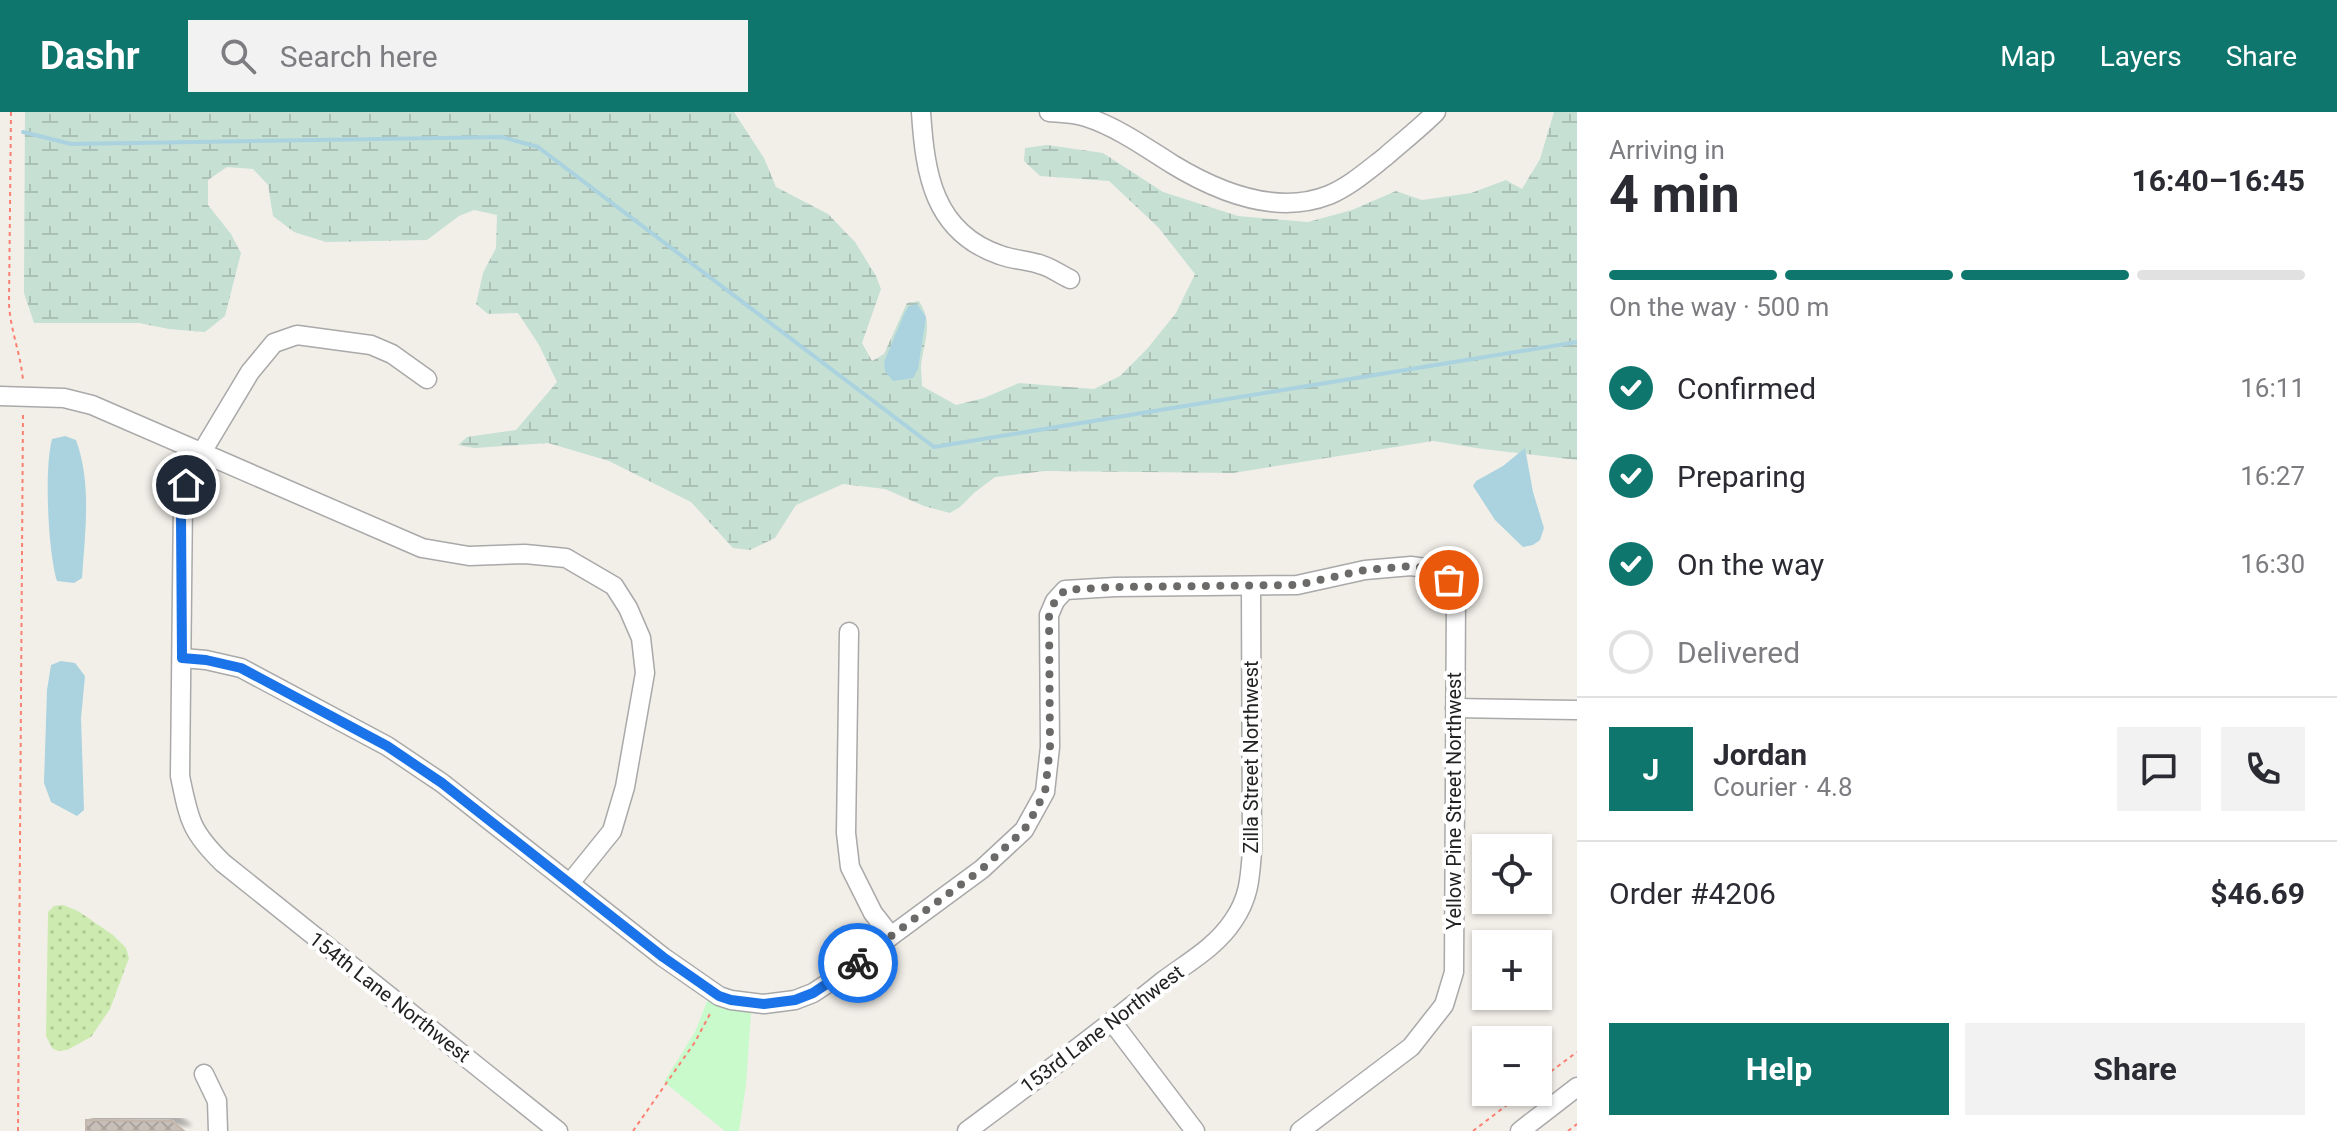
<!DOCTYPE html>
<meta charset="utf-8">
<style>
:root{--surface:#fff;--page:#f2f2f3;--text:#2b2b33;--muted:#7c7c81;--line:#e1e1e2;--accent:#0f766e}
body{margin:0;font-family:Roboto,sans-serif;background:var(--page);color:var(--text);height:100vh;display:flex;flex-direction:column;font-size:30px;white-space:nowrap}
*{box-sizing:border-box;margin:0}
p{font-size:26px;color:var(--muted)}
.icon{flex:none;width:44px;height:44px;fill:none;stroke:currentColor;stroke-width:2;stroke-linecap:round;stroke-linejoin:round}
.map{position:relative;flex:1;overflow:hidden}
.side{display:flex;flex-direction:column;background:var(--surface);width:760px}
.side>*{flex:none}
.fabs{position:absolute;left:1472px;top:722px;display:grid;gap:16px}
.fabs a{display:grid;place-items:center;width:80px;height:80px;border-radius:0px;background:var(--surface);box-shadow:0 2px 6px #0004;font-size:40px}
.pin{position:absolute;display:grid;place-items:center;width:68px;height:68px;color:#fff;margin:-34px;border:4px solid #fff;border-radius:50%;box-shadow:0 2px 8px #0007}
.courier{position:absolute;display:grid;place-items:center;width:80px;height:80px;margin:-40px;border:6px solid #1a73e8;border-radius:50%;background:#fff;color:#222;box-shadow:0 2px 10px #0007}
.head em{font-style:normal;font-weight:700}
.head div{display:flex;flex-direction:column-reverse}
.head{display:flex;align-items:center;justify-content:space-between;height:136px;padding:0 32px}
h1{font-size:52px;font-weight:700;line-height:60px}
.bar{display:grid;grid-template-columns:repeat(4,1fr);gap:12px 8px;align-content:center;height:96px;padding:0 32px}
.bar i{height:10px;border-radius:6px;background:var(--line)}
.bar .on{background:var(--accent)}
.bar p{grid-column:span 4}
.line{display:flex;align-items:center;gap:20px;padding:0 32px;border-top:2px solid var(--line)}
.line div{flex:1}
.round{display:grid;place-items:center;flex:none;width:84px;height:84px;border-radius:0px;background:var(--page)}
ol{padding:0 32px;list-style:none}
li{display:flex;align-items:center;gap:24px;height:88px}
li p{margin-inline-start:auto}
li .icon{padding:8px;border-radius:50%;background:var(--accent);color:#fff;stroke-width:4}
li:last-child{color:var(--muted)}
li i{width:44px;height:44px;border:4px solid var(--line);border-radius:50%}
.primary-button{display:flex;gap:16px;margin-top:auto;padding:16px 32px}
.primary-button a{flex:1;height:92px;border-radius:0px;background:var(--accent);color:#fff;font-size:32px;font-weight:700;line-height:92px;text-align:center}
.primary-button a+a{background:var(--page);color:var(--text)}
header{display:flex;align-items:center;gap:48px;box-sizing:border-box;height:112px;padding:0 40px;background:var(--accent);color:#fff}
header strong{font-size:38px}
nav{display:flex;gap:44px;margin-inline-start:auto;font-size:28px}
.search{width:560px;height:72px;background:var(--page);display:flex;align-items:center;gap:20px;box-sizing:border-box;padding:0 28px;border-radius:0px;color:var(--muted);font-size:30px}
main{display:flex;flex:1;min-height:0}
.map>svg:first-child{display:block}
.grass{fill:url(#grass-dots)}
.wetland{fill:url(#wetland-marsh)}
.park{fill:#c8facc}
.water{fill:#aad3df}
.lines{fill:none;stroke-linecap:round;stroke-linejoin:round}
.stream{stroke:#aad3df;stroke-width:4}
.building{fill:url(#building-cross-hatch);stroke:#c4b6ab;stroke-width:2;filter:url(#shadow)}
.minor-casing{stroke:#a9a9a9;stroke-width:21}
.path{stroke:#fa8072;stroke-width:2;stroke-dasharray:4 4;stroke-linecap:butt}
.minor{stroke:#fff;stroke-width:18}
.done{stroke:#6b6a68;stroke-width:8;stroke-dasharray:0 14.4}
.route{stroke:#1a73e8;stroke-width:10}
.labels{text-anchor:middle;stroke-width:8;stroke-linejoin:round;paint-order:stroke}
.street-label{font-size:20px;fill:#222;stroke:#fff}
</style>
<header>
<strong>Dashr</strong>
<div class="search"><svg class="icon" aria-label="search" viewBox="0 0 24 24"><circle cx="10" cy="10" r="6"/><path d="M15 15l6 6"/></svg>Search here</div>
<nav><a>Map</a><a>Layers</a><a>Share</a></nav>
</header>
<main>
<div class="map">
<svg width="1577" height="1019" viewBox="0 0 1577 1019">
<defs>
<pattern id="grass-dots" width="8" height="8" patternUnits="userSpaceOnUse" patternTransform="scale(2)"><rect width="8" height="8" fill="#cdebb0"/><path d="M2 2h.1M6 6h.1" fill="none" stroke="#b0c997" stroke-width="1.8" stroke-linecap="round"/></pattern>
<pattern id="wetland-marsh" width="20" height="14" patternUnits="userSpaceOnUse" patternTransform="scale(2)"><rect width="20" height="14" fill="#c6e0d4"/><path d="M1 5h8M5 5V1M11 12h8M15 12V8" fill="none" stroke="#aac0b6"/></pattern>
<pattern id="building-cross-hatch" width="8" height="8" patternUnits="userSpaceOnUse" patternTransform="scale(2)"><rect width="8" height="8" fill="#c7bfb8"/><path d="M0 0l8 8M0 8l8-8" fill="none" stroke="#aba49e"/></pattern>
<filter id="shadow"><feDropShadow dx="6" dy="-6" stdDeviation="2" flood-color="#0004"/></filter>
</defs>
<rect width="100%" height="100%" fill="#f2efe9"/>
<polygon class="grass" points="63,793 78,799 113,823 126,836 129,846 110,897 91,925 67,938 58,939 52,936 46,924 48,800 54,794"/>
<path class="wetland" d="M 25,0 L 734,0 L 764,46 L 776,75 L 828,102 L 855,130 L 876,164 L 881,177 L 862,231 L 872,249 L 884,242 L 907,191 L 919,189 C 934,213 924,227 921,254 C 921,260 922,268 922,274 L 956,293 L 984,286 L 1019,271 L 1094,277 L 1120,264 L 1147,237 L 1176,201 L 1195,162 L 1158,115 L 1109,69 L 1040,64 L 1024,49 L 1025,36 L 1047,33 L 1103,41 L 1163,80 L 1238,104 L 1308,110 L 1352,98 L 1396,79 L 1422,88 L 1471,81 L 1506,68 L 1522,77 L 1540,47 L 1554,0 L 1577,0 L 1577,348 L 1483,337 L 1433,329 L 1233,361 L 1045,359 L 995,365 L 974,381 L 960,395 L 950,401 L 924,394 L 885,377 L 843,372 L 796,393 L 775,426 L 750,438 L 733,436 L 691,390 L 609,349 L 548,331 L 475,336 L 458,333 L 467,325 L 516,318 L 557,270 L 539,233 L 518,201 L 488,202 L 476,192 L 483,161 L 496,136 L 497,103 L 474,98 L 459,104 L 427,128 L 326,130 L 294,120 L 273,104 L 268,73 L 253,57 L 227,55 L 208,68 L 208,93 L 231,122 L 241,141 L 225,204 L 205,220 L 169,217 L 139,211 L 34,211 L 24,181 Z"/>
<polygon class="park" points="708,887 727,896 751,901 746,973 739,1019 725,1019 664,970 695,920"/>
<g class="water">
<polygon points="917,192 926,205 918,257 913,266 893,269 885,259 884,250 905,200 909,194"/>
<path d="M 65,324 L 76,328 C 92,372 85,420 82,466 L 74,471 L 57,469 C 48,439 44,357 52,327 Z"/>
<polygon points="1525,336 1533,380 1544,416 1540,428 1533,433 1523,435 1495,408 1473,374 1476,369 1503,354"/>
<polygon points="61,549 75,551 85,564 81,606 84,698 77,704 51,690 44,671 47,578 51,553"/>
</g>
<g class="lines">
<polyline class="stream" points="23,20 71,32 502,25 538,35 934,335 1577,230"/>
</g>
<polygon class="building" points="86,1008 172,1009 184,1019 86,1019"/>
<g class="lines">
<defs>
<g id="minor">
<path d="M 921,0 C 925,61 933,120 1000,143 C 1013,148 1029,148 1042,153 C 1052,156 1061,163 1070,167"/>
<path d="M 1049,0 C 1061,1 1074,1 1086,5 C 1117,15 1145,35 1172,52 C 1218,80 1276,104 1329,83 C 1350,74 1367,59 1385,45 C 1402,30 1420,16 1436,0"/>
<path d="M 427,267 L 392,242 L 371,233 L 297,223 L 274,231 L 250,260 L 202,340 L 186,373 L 183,388 L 180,664 C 189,707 190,719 223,751 L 558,1019"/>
<polyline points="0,284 64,286 92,293 422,436 469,444 525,442 566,446 614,474 628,496 641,526 645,561 625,675 612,719 570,771"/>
<polyline points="849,520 846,721 850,755 873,801 891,824"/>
<polyline points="182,546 206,548 241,556 387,634 442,671 663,845 719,884 731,888 764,892 795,888 813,881 854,854 891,824 982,757 1024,718 1045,680 1050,635 1049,503 1055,489 1065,478 1115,475 1297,473 1365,458 1411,454 1440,458 1449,468 1456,482 1454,860 1444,893 1411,935 1300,1019"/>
<polyline points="1455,596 1577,598"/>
<polyline points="1113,911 1195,1019"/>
<polyline points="204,962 217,989 218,1019"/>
<path d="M 967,1019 C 1033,970 1099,921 1163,869 C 1187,851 1216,835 1233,809 C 1249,786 1250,767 1252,739 L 1251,474"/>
<polyline points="1520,1019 1577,975"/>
</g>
</defs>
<use href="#minor" class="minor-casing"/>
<g class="path">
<path d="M 11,0 L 9,191 C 10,218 21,242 23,269"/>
<polyline points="1538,969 1577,940"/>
<polyline points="18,1019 23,299"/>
<polyline points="633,1019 695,930 711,900"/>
<polyline points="1473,1019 1524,980"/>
<polyline points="1568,1019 1577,1012"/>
</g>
<use href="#minor" class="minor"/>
</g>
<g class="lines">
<polyline class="done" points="858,851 891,824 982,757 1024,718 1032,705 1045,680 1050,635 1049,503 1055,489 1065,478 1115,475 1297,473 1365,458 1411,454 1440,458 1449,468"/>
<polyline class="route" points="186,373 181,405 182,546 206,548 241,556 387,634 442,671 663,845 719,884 731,888 764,892 795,888 813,881 858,851"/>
</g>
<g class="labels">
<g class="street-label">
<text transform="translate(1251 645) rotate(-90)" y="7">Zilla Street Northwest</text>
<text transform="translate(1454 689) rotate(-90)" y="7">Yellow Pine Street Northwest</text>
<text transform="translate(390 885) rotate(38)" y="7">154th Lane Northwest</text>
<text transform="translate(1102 917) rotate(-37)" y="7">153rd Lane Northwest</text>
</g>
</g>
</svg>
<div class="fabs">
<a><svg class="icon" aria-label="locate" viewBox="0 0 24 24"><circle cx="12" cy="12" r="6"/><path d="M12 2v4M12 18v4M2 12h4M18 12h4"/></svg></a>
<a>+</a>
<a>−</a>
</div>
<div class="pin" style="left:1449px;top:468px;background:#ea580c"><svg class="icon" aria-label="bag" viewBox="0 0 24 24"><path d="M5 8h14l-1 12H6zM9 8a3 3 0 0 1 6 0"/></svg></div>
<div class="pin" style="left:186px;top:373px;background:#1f2937"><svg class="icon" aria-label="home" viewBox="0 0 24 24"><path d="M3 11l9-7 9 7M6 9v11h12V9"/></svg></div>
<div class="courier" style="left:858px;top:851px"><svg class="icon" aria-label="bike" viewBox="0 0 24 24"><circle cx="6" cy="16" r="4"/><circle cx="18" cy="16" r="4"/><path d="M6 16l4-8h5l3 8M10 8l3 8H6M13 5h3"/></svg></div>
</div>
<section class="side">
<div class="head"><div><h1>4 min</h1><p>Arriving in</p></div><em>16:40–16:45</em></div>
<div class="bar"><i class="on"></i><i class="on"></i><i class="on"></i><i></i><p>On the way · 500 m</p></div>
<ol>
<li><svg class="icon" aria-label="check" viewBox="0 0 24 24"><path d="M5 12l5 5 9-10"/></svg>Confirmed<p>16:11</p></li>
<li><svg class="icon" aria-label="check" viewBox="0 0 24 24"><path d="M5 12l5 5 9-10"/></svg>Preparing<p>16:27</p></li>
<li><svg class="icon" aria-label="check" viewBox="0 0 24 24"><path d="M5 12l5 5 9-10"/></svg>On the way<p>16:30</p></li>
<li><i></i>Delivered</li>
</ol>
<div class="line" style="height:144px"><b class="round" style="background:var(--accent);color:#fff">J</b><div><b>Jordan</b><p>Courier · 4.8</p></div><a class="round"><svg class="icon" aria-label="chat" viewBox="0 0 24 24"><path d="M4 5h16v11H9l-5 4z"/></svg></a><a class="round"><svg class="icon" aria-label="phone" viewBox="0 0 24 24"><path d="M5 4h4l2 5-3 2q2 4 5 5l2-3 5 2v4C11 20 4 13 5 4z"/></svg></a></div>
<div class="line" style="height:104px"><div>Order #4206</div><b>$46.69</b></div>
<div class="primary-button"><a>Help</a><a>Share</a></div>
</section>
</main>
